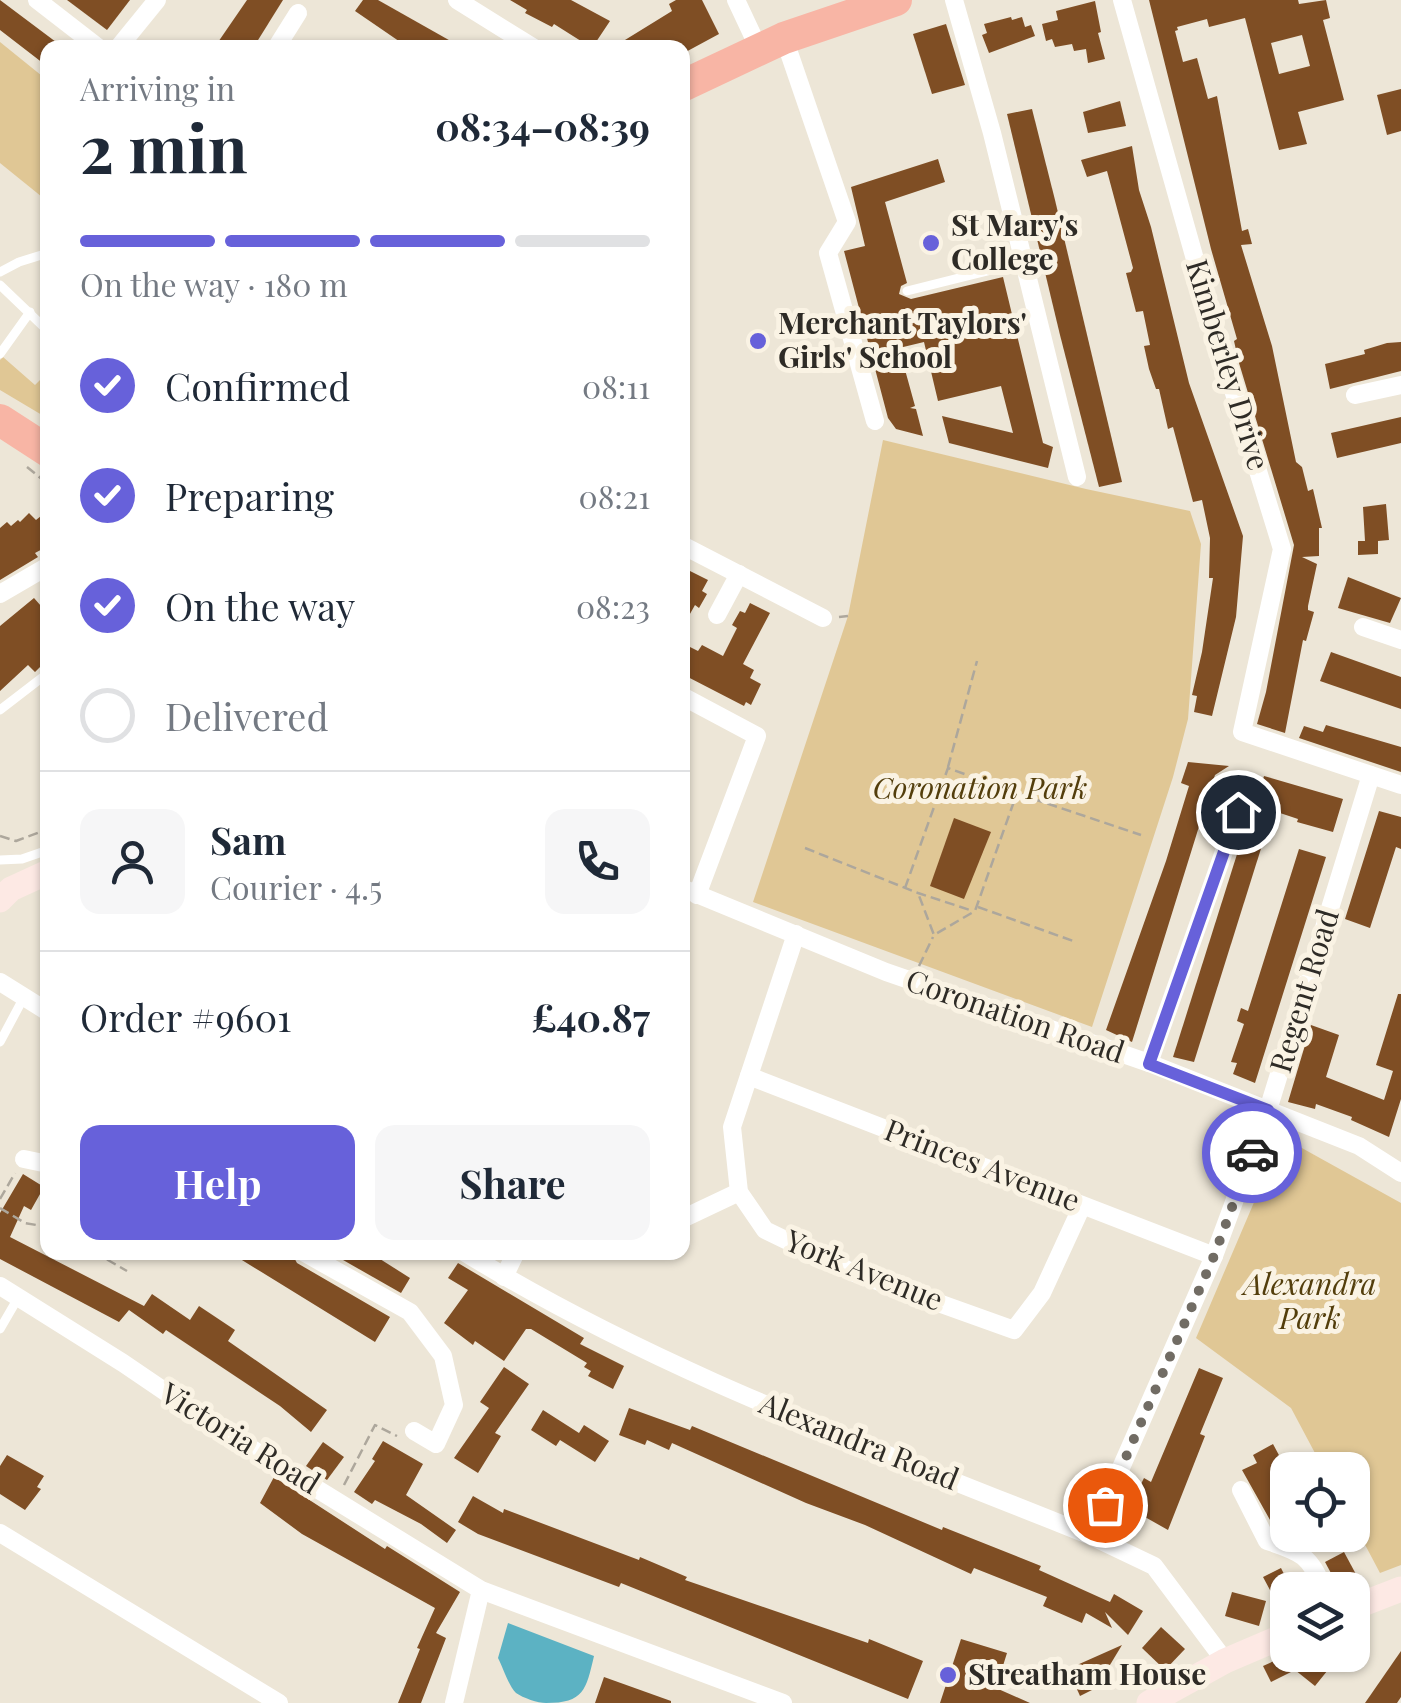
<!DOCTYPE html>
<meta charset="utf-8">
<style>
:root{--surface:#fff;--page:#f6f6f7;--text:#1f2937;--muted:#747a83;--line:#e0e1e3;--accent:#6761da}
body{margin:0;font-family:"Playfair Display",serif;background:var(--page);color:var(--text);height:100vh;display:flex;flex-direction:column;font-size:38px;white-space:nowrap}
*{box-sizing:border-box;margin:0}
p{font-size:32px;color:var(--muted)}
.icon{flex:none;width:55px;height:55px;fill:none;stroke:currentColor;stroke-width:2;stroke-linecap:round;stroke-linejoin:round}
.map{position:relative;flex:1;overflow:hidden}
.side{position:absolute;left:40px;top:40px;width:650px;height:1220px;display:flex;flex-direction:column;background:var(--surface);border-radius:20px;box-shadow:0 2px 8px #0004}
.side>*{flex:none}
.fabs{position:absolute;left:1270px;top:1452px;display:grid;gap:20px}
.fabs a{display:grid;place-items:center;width:100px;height:100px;border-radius:20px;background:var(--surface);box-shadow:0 2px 8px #0004;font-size:50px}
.pin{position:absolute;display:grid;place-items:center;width:85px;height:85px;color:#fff;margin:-42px;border:5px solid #fff;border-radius:50%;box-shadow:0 2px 10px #0007}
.courier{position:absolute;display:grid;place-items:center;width:100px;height:100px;margin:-50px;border:8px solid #6761da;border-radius:50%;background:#fff;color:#222;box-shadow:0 2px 12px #0007}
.summary em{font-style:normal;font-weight:700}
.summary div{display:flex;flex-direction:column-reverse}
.summary{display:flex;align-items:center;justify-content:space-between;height:170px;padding:0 40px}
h1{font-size:65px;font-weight:700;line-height:75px}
.bar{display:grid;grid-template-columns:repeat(4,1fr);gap:15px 10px;align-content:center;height:120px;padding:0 40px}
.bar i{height:12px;border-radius:8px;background:var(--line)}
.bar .current{background:var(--accent)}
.bar p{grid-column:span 4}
.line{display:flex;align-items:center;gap:25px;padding:0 40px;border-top:2px solid var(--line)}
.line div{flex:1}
.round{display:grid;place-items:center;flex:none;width:105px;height:105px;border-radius:20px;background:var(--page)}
ol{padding:0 40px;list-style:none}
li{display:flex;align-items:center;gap:30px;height:110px}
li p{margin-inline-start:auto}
li .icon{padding:10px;border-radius:50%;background:var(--accent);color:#fff;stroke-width:4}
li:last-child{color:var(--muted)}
li i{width:55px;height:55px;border:5px solid var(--line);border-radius:50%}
.primary-button{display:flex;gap:20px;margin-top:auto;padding:20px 40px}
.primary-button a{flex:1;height:115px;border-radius:20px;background:var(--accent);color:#fff;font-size:40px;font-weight:700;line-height:115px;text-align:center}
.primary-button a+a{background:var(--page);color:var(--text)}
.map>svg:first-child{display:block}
.green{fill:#e0c795}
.water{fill:#5cb2c3}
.building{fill:#7f4e24;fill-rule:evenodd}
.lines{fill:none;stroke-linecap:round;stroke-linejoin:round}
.path{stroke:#ada79c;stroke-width:2.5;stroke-dasharray:10 5;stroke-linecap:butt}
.lane{stroke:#fff;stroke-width:9}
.street{stroke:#fff;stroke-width:18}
.secondary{stroke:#fde9e4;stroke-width:25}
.highway{stroke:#f8b5a5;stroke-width:32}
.done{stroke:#716c64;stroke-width:10;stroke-dasharray:0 18}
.route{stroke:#6761da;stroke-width:12}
.poi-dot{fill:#6761da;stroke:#faf3e4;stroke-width:4}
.labels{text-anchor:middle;stroke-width:10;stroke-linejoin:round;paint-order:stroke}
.poi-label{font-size:30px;font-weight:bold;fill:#2e2b26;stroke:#faf3e4;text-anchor:start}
.street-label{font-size:30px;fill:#2e2b26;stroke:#faf3e4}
.park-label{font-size:30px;font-style:italic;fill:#533e0c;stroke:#faf3e4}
</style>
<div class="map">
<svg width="1401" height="1703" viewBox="0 0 1401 1703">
<rect width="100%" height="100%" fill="#ede6d7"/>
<g class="green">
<polygon points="0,42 47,80 47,201 0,163"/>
<polygon points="3,357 35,385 42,378 47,384 47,418 0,390 0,360"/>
<polygon points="883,440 1086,489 1190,511 1201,544 1188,719 1173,777 1092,1027 753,902 848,616"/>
<polygon points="1282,1137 1401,1203 1401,1565 1380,1573 1353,1522 1352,1470 1324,1470 1291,1408 1196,1338"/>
</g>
<path class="water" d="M 508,1623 L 594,1656 C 586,1690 584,1703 546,1703 C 538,1703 523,1698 516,1693 C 508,1685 503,1667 498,1658 Z"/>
<g class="building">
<polygon points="0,0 64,48 48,48 48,67 0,30"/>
<polygon points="67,0 130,0 107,30"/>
<polygon points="247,0 283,0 253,48 214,48"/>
<polygon points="363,0 378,0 463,48 409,48 355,11"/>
<polygon points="510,0 571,0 610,21 592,48 554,24 552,27 525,13 527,10"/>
<polygon points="676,0 702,0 719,34 682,54 682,48 612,48 672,11 669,4"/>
<path d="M 1149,0 L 1298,0 L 1299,4 L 1326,0 L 1330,18 L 1323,20 L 1344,100 L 1298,112 L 1307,144 L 1279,150 L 1245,18 L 1209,27 L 1207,19 L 1177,27 L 1178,30 L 1175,31 L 1183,62 L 1197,58 L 1208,99 L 1217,96 L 1242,231 L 1248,229 L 1252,244 L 1241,245 L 1272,346 L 1296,462 L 1302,467 L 1308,491 L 1313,489 L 1322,528 L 1319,528 L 1319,556 L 1302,557 L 1317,564 L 1308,606 L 1308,610 L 1314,612 L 1306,641 L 1303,640 L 1285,733 L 1257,724 L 1266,692 L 1294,545 L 1239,363 L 1234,341 L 1237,339 L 1211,249 ZM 1302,35 L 1310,66 L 1279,74 L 1271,43 Z"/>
<polygon points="1095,1 1101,32 1098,33 1105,59 1088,63 1086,49 1074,51 1072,44 1055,47 1052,39 1046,41 1042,24 1058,20 1056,11"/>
<polygon points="1011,17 1012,20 1022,17 1025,27 1031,25 1035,36 989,53 982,35 987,33 984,24"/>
<polygon points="946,24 965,85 932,94 913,34"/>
<polygon points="1401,89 1401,131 1387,135 1377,95"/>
<polygon points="1120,101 1126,126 1088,133 1083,112"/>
<polygon points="1032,109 1055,200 1122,482 1099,487 1060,335 1007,114"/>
<polygon points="1132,146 1139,190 1151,227 1189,383 1243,536 1236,617 1212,716 1194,712 1197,696 1192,695 1202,652 1213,578 1209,578 1210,538 1202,500 1193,502 1173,427 1168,429 1159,389 1156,389 1149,369 1144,346 1150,345 1143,311 1136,312 1126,273 1131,272 1133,268 1107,171 1087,177 1081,160"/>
<polygon points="938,159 945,182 885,202 907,283 901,286 899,294 911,299 1003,277 1043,443 1053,447 1048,468 949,443 942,416 1013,433 1001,386 938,401 924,342 899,348 915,406 910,408 916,409 923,436 896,429 888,418 844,251 865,246 851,187"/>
<polygon points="1401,342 1401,371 1330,389 1325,364 1365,354 1364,350 1387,343"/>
<polygon points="1401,417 1401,443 1337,458 1331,433"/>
<polygon points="1386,504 1389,540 1378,541 1378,554 1358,555 1358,541 1365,541 1363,507"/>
<polygon points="29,513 36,520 41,516 48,522 48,546 35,553 38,557 0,580 0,528 7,522 11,526 18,520 20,522"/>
<polygon points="688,570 708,580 702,591 707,594 699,608 695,605 682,628 682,580"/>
<polygon points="1348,577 1401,598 1390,623 1338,608"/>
<polygon points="34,598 48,614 48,659 35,672 28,665 0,691 0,626"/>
<polygon points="750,603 770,613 743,664 754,670 750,678 761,684 751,705 746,702 744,706 682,674 682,643 698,651 702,645 723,656 737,628 732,625 740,611 745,613"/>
<polygon points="1331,652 1401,677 1401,709 1320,681"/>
<polygon points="1326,725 1401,747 1401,772 1299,738 1304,726 1323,732"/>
<polygon points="1188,762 1229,766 1215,775 1132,1042 1106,1030 1166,861 1189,786 1181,783"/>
<polygon points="1264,776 1343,799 1333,832 1297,822 1298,819 1274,811 1272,815 1254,810"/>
<polygon points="1379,811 1401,817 1401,849 1396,847 1370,928 1345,919"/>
<polygon points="954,818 991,832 964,899 930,886"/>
<polygon points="1244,832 1264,839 1194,1062 1173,1057"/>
<polygon points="1299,849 1326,857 1255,1083 1233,1074 1237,1063 1231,1062 1244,1024 1237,1021 1241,1008 1248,1011"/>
<polygon points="1398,994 1401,994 1401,1099 1389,1137 1351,1120 1352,1117 1316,1104 1315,1109 1288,1102 1311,1025 1339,1035 1326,1077 1384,1100 1393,1071 1376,1065"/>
<polygon points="23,1174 44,1187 31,1210 24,1206 10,1237 144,1306 152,1294 190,1320 199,1306 235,1330 228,1341 327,1410 311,1432 280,1406 166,1330 163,1334 129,1310 119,1322 0,1259 0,1213"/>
<polygon points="229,1252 291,1252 297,1263 390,1317 375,1342"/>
<polygon points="329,1252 369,1252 410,1278 401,1293"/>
<polygon points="458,1263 584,1338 580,1344 624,1366 613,1389 588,1376 591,1371 584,1367 587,1363 531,1329 526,1329 504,1361 475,1341 473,1345 444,1323 468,1290 448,1278"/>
<polygon points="504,1367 529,1384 495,1433 501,1436 478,1473 454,1458 489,1408 480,1402"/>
<polygon points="1199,1368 1223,1378 1200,1434 1205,1436 1168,1530 1129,1508 1144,1478 1151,1482"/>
<polygon points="629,1408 690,1430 692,1426 942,1530 943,1527 1041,1566 1039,1570 1110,1602 1114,1594 1143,1611 1128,1635 1105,1612 1112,1628 1086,1613 1082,1623 1043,1606 1047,1597 974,1568 971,1574 865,1525 806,1503 672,1443 669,1450 647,1440 645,1445 619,1435"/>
<polygon points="543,1410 579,1433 584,1425 609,1441 595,1462 560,1440 556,1446 531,1430"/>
<polygon points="383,1441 423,1464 406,1495 456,1530 447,1543 421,1524 375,1500 372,1504 354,1492 375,1461 372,1459"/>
<polygon points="323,1442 344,1457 327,1480 306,1466"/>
<polygon points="1273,1444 1288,1472 1288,1520 1274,1527 1242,1470 1257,1463 1253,1455"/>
<polygon points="7,1455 44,1476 37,1487 41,1489 25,1510 0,1494 0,1466"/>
<polygon points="274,1477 385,1549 387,1546 460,1592 436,1633 446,1638 421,1703 398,1703 420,1649 417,1648 435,1608 302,1534 260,1503"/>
<polygon points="473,1496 503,1513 504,1509 639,1560 640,1557 687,1577 685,1580 868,1643 869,1639 923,1661 908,1699 621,1583 619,1587 478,1534 458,1522"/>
<polygon points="1344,1552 1358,1578 1339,1588 1325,1562"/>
<polygon points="1281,1568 1292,1590 1288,1590 1288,1618 1285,1618 1263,1577"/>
<polygon points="1232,1592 1266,1601 1259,1626 1225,1616"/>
<polygon points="1161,1627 1185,1649 1165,1670 1142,1648"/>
<polygon points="961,1639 1007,1653 996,1688 1030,1703 940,1703"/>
<polygon points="1122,1645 1096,1688 1080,1696 1068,1669"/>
<polygon points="1401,1651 1401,1697 1397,1703 1365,1703"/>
<polygon points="1287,1655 1340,1655 1315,1686 1295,1670 1271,1682 1263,1666"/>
<polygon points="604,1677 671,1701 671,1703 595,1703"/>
</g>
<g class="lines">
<g class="path">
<polyline points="27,467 48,484"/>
<polyline points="42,590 48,597"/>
<polyline points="839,617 848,616"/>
<polyline points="948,767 977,661"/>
<polyline points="1019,794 1141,835"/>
<polyline points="0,836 16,841 48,829"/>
<polyline points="805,848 918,893 973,911"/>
<polyline points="905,888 948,768 1017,793 975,911 934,935 918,893"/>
<polyline points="978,907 1076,942"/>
<polyline points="919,966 933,937"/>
<polyline points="682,982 686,984"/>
<polyline points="0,1199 15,1173"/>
<polyline points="0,1208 25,1223 48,1227"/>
<polyline points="94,1252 127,1271"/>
<polyline points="344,1485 375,1425 397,1436"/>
</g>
<g class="lane">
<polyline points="0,272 19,262 48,253"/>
<polyline points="0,285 48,331"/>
<polyline points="907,291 1023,262"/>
<polyline points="0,354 30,312"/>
<polyline points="0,710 48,673"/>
<polyline points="0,860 22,859 48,850"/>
<polyline points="0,1042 24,997"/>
<polyline points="0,1329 18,1298"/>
</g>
<g class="street">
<polyline points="37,0 99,48"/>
<polyline points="457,0 534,48"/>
<polyline points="736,0 759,49"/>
<polyline points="954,0 992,133 1077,477"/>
<polyline points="1122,0 1218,341 1282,549 1242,732 1401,785"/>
<polyline points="784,38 847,222 828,253 875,421"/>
<polyline points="118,48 157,0"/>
<polyline points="276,48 298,13"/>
<polyline points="1355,395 1401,385"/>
<polyline points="682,545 823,618"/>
<polyline points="0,594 48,566"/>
<polyline points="717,615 739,574"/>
<polyline points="1363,627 1401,640"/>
<polyline points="682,696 757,736 697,895"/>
<polyline points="682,888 886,972 1149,1063 1359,1146 1401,1173"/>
<polyline points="796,934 732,1127 739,1192 765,1230 852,1272 1014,1330 1042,1293 1082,1206"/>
<polyline points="0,982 48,1012"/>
<polyline points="1149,1063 1238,812"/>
<polyline points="749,1076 1214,1256"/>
<polyline points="24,1159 48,1164"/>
<polyline points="682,1219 739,1192"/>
<polyline points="303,1252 410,1312 443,1356 454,1405 436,1444 414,1431"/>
<path d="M 464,1252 C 660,1373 879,1450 1091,1536 L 1154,1566 L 1225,1661"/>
<polyline points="504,1277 516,1252"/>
<polyline points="0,1286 123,1363 223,1431 481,1590 783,1703"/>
<path d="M 1241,1490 L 1267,1541 C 1302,1552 1310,1556 1324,1590"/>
<polyline points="0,1533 279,1703"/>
<polyline points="1091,1536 1214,1256 1268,1110 1371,775"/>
<polyline points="454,1703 481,1590"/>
</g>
<g class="secondary">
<polyline points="0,900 11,889 48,872"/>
<polyline points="1352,1608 1401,1589"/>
<polyline points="1149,1703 1225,1661 1288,1634"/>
</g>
<g class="highway">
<polyline points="682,86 784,38 896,0"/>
<polyline points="0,420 48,451"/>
</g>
</g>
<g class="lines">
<polyline class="done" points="1105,1505 1214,1256 1252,1153"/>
<polyline class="route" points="1238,812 1149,1064 1268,1110 1252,1153"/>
</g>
<g class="poi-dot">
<circle cx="931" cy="243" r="10"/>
<circle cx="758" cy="341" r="10"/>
<circle cx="948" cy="1675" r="10"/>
</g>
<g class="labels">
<g class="poi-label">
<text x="951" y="236">St Mary's<tspan x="951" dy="34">College</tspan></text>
<text x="778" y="334">Merchant Taylors'<tspan x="778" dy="34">Girls' School</tspan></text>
<text x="968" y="1685">Streatham House</text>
</g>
<g class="street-label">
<text transform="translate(1227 365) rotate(73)" y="10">Kimberley Drive</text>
<text transform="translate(1305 991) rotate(-73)" y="10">Regent Road</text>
<text transform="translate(1015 1017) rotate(19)" y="10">Coronation Road</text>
<text transform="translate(982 1166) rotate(21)" y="10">Princes Avenue</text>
<text transform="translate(864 1271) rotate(22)" y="10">York Avenue</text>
<text transform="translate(240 1439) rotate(32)" y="10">Victoria Road</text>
<text transform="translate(859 1442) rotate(22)" y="10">Alexandra Road</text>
</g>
<g class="park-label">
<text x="980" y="799">Coronation Park</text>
<text x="1310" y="1295">Alexandra<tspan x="1310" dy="34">Park</tspan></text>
</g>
</g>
</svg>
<div class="fabs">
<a><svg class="icon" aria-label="locate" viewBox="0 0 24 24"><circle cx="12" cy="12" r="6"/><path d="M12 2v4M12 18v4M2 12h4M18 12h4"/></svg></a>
<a><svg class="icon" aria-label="layers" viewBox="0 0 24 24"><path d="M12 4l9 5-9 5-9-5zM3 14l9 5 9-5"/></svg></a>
</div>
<div class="pin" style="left:1105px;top:1505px;background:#ea580c"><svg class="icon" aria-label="bag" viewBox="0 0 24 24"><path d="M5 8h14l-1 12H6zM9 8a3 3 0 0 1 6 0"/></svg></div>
<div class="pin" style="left:1238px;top:812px;background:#1f2937"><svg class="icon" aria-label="home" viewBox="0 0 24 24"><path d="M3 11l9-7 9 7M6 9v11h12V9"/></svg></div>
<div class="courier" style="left:1252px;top:1153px"><svg class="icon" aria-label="car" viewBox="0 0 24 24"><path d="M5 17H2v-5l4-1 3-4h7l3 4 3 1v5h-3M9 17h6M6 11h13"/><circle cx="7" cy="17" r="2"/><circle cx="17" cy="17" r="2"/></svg></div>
<section class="side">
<div class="summary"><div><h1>2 min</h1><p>Arriving in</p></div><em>08:34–08:39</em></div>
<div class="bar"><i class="current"></i><i class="current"></i><i class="current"></i><i></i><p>On the way · 180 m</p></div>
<ol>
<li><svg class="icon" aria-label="check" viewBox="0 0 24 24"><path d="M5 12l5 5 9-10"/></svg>Confirmed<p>08:11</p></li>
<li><svg class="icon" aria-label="check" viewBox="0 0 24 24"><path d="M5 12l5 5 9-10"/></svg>Preparing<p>08:21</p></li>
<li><svg class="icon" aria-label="check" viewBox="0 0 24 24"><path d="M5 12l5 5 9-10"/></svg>On the way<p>08:23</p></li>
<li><i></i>Delivered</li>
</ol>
<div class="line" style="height:180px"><a class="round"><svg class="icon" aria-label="person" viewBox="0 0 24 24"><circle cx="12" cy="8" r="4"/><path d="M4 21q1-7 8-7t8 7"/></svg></a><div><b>Sam</b><p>Courier · 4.5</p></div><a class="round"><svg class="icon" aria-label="phone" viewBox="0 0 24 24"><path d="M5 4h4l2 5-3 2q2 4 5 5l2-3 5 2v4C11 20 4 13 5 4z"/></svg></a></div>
<div class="line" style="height:130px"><div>Order #9601</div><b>£40.87</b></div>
<div class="primary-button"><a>Help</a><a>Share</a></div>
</section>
</div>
